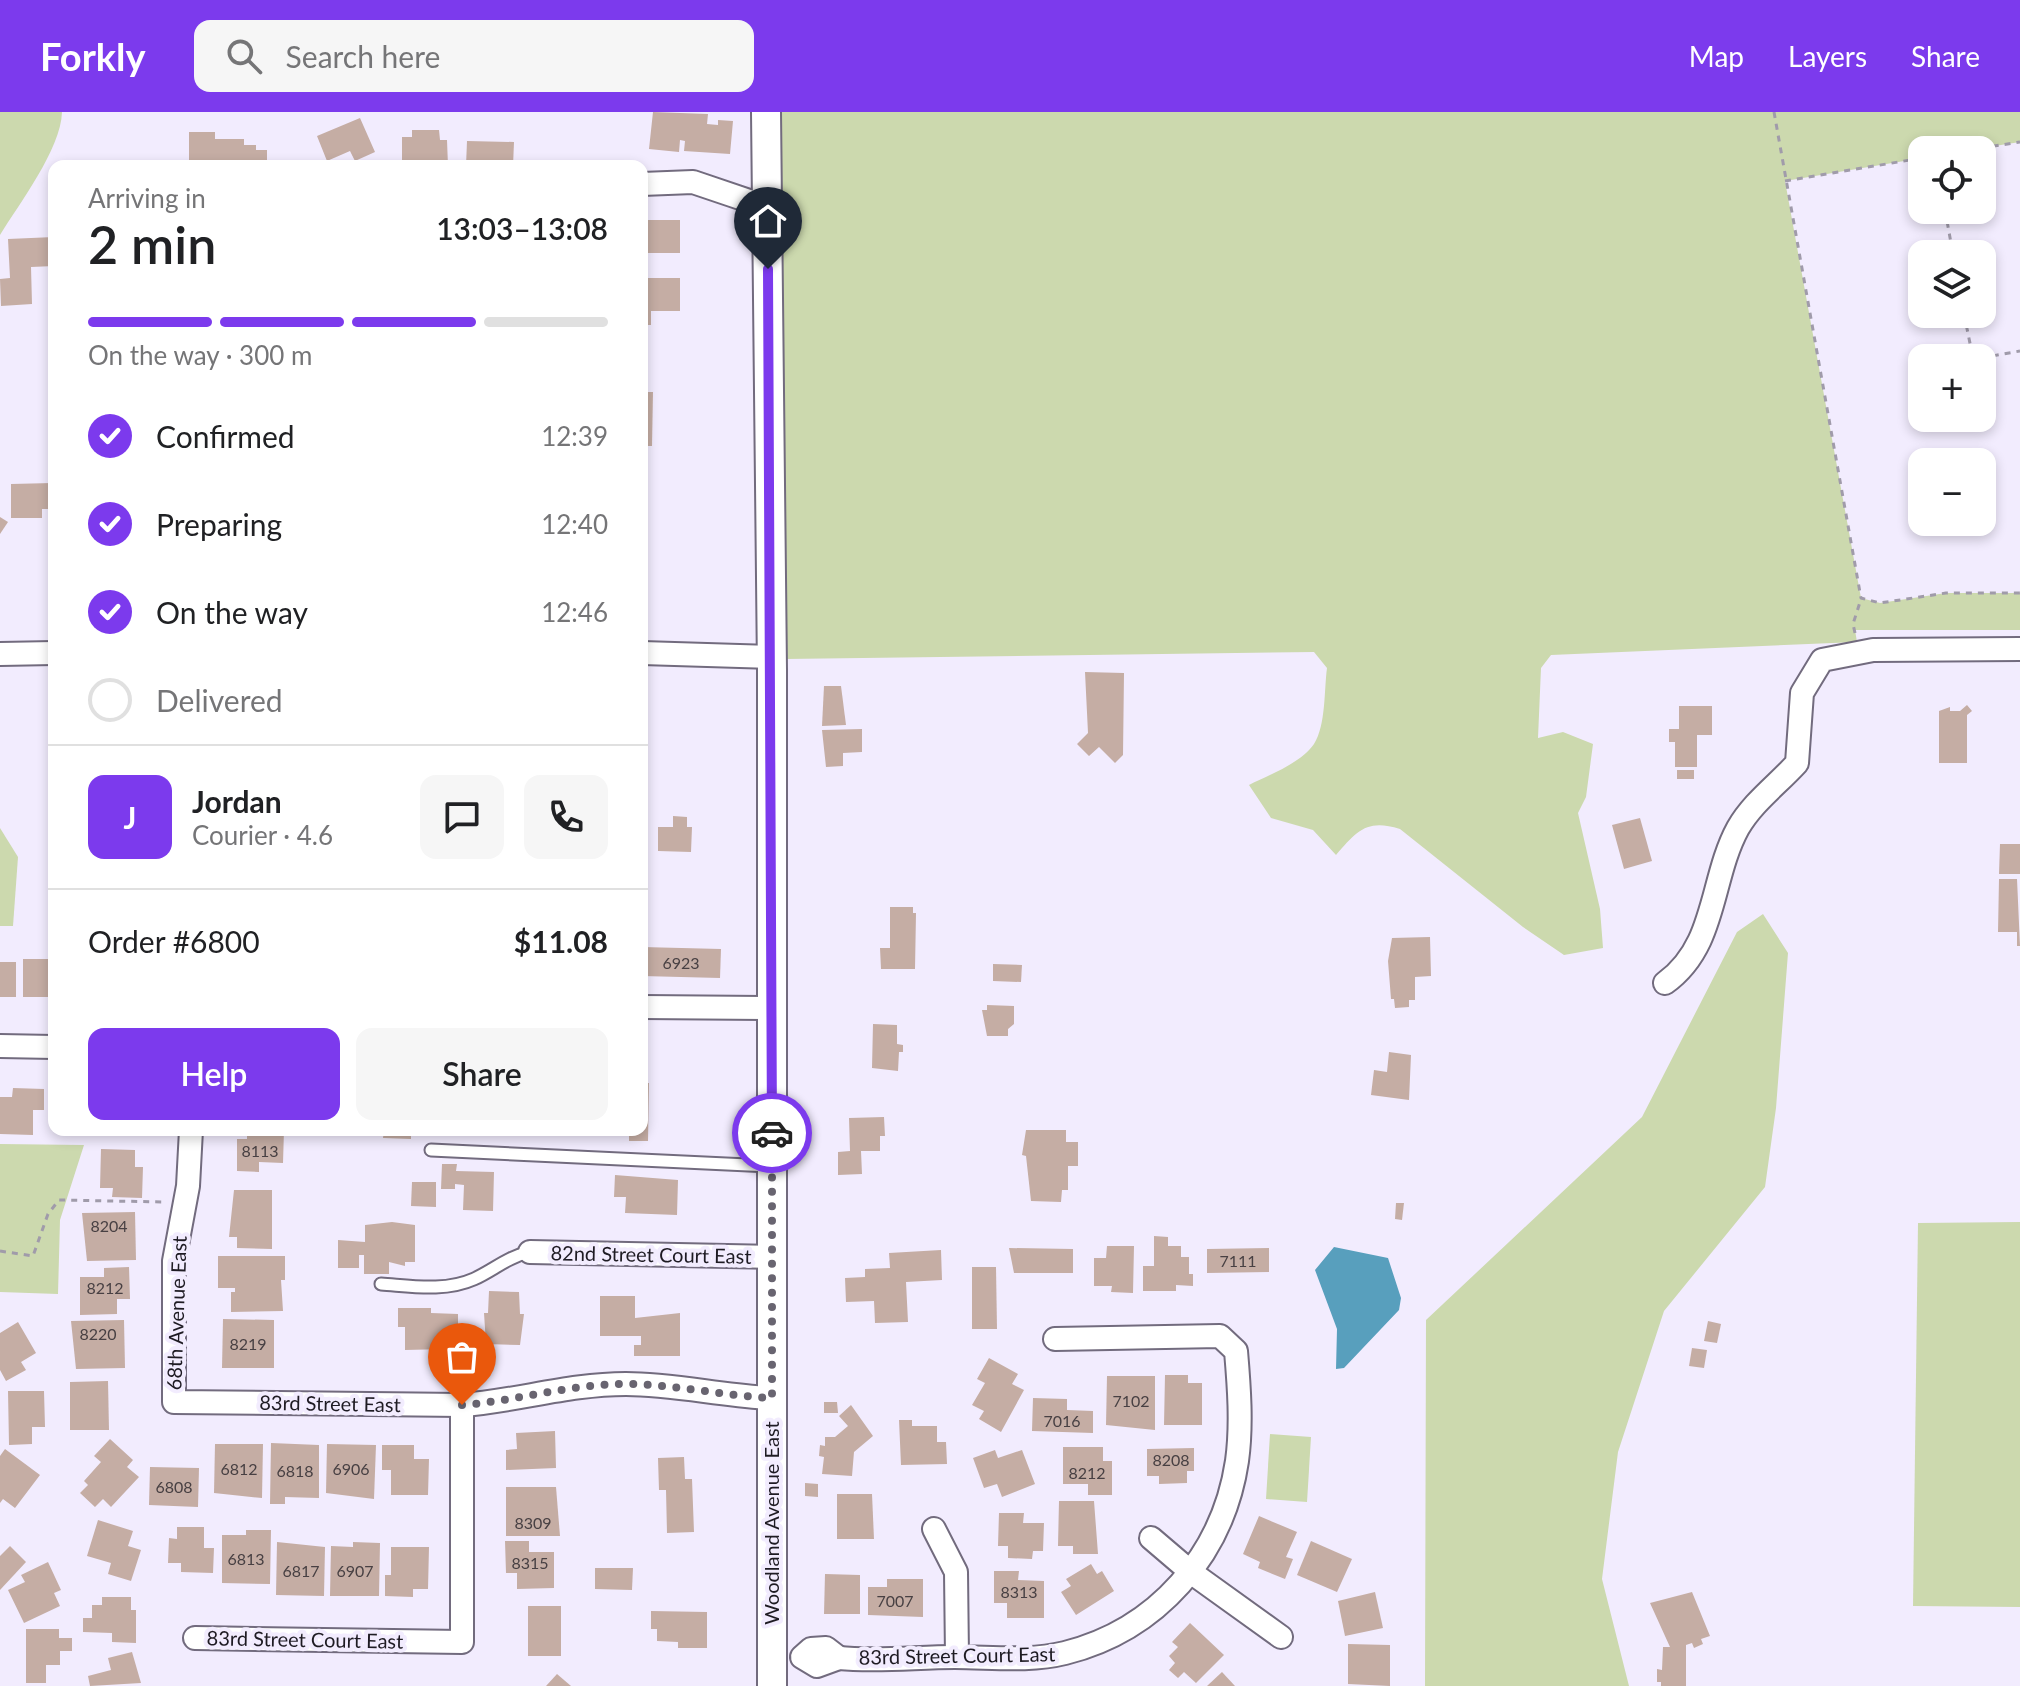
<!DOCTYPE html>
<meta charset="utf-8">
<style>
:root{--surface:#fff;--page:#f6f6f6;--text:#202124;--muted:#757577;--line:#e0e0e0;--accent:#7c3aed}
body{margin:0;font-family:Lato,sans-serif;background:var(--page);color:var(--text);height:100vh;display:flex;flex-direction:column;font-size:30px;white-space:nowrap}
*{box-sizing:border-box;margin:0}
p{font-size:26px;color:var(--muted)}
.icon{flex:none;width:44px;height:44px;fill:none;stroke:currentColor;stroke-width:2;stroke-linecap:round;stroke-linejoin:round}
.map{position:relative;flex:1;overflow:hidden}
.drawer{position:absolute;left:48px;top:48px;width:600px;height:976px;display:flex;flex-direction:column;background:var(--surface);border-radius:16px;box-shadow:0 4px 12px #0003}
.drawer>*{flex:none}
.fabs{position:absolute;left:1908px;top:24px;display:grid;gap:16px}
.fabs a{display:grid;place-items:center;width:88px;height:88px;border-radius:16px;background:var(--surface);box-shadow:0 4px 12px #0003;font-size:40px}
.pin{position:absolute;display:grid;place-items:center;width:68px;height:68px;color:#fff;margin:-82px -34px;border-radius:50% 50% 50% 0;rotate:-45deg;box-shadow:0 0 8px #0007}
.pin .icon{rotate:45deg}
.courier{position:absolute;display:grid;place-items:center;width:80px;height:80px;margin:-40px;border:6px solid #7c3aed;border-radius:50%;background:#fff;color:#222;box-shadow:0 2px 10px #0007}
.headline em{font-style:normal;font-weight:600}
.headline div{display:flex;flex-direction:column-reverse}
.headline{display:flex;align-items:center;justify-content:space-between;height:136px;padding:0 40px}
h1{font-size:52px;font-weight:600;line-height:60px}
.bar{display:grid;grid-template-columns:repeat(4,1fr);gap:12px 8px;align-content:center;height:96px;padding:0 40px}
.bar i{height:10px;border-radius:6px;background:var(--line)}
.bar .selected{background:var(--accent)}
.bar p{grid-column:span 4}
.line{display:flex;align-items:center;gap:20px;padding:0 40px;border-top:2px solid var(--line)}
.line div{flex:1}
.round{display:grid;place-items:center;flex:none;width:84px;height:84px;border-radius:16px;background:var(--page)}
ol{padding:0 40px;list-style:none}
li{display:flex;align-items:center;gap:24px;height:88px}
li p{margin-inline-start:auto}
li .icon{padding:8px;border-radius:50%;background:var(--accent);color:#fff;stroke-width:4}
li:last-child{color:var(--muted)}
li i{width:44px;height:44px;border:4px solid var(--line);border-radius:50%}
.action{display:flex;gap:16px;margin-top:auto;padding:16px 40px}
.action a{flex:1;height:92px;border-radius:16px;background:var(--accent);color:#fff;font-size:32px;font-weight:600;line-height:92px;text-align:center}
.action a+a{background:var(--page);color:var(--text)}
header{display:flex;align-items:center;gap:48px;box-sizing:border-box;height:112px;padding:0 40px;background:var(--accent);color:#fff}
header strong{font-size:38px}
nav{display:flex;gap:44px;margin-inline-start:auto;font-size:28px}
.search{width:560px;height:72px;background:var(--page);display:flex;align-items:center;gap:20px;box-sizing:border-box;padding:0 28px;border-radius:16px;color:var(--muted);font-size:30px}
.map>svg:first-child{display:block}
.green{fill:#ccd9ae}
.water{fill:#589fbd}
.building{fill:#c5ada4}
.lines{fill:none;stroke-linecap:round;stroke-linejoin:round}
.service-casing{stroke:#726b7e;stroke-width:15}
.minor-casing{stroke:#726b7e;stroke-width:26}
.tertiary-casing{stroke:#726b7e;stroke-width:32}
.path{stroke:#a09baa;stroke-width:3;stroke-dasharray:6 6;stroke-linecap:butt}
.service{stroke:#fff;stroke-width:11}
.minor{stroke:#fff;stroke-width:22}
.tertiary{stroke:#fff;stroke-width:28}
.done{stroke:#686470;stroke-width:8;stroke-dasharray:0 14.4}
.route{stroke:#7c3aed;stroke-width:10}
.labels{text-anchor:middle;stroke-width:8;stroke-linejoin:round;paint-order:stroke}
.number-label{font-size:16px;fill:#484043}
.street-label{font-size:20px;fill:#1e1b23;stroke:#f2ecfe}
</style>
<header>
<strong>Forkly</strong>
<div class="search"><svg class="icon" aria-label="search" viewBox="0 0 24 24"><circle cx="10" cy="10" r="6"/><path d="M15 15l6 6"/></svg>Search here</div>
<nav><a>Map</a><a>Layers</a><a>Share</a></nav>
</header>
<div class="map">
<svg width="2020" height="1574" viewBox="0 0 2020 1574">
<rect width="100%" height="100%" fill="#f2ecfe"/>
<g class="green">
<path d="M 0,0 L 62,0 C 61,37 19,92 0,123 Z"/>
<path d="M 777,0 L 2020,0 L 2020,30 L 1969,38 L 1922,38 L 1922,46 L 1785,69 L 1861,486 L 1880,491 L 1946,481 L 2020,481 L 2020,518 L 1855,518 L 1857,530 L 1551,543 L 1541,556 L 1538,626 L 1563,620 L 1593,632 L 1586,685 L 1578,701 L 1600,797 L 1603,836 L 1564,843 L 1523,815 L 1400,717 C 1367,707 1358,718 1336,743 L 1313,718 L 1271,706 L 1249,673 C 1269,663 1301,651 1314,632 C 1326,613 1324,578 1327,556 L 1314,540 L 785,547 Z"/>
<polygon points="0,716 18,745 13,814 0,814"/>
<polygon points="1763,802 1788,841 1776,996 1765,1075 1664,1199 1618,1340 1602,1467 1629,1574 1425,1574 1426,1208 1642,1005 1737,820"/>
<polygon points="0,1032 84,1033 60,1108 58,1182 0,1180"/>
<polygon points="2020,1110 2020,1495 1913,1494 1918,1111"/>
<polygon points="1270,1322 1311,1325 1307,1390 1266,1387"/>
</g>
<polygon class="water" points="1334,1135 1388,1146 1401,1186 1399,1198 1344,1256 1336,1257 1337,1217 1315,1158"/>
<g class="building">
<polygon points="653,0 708,2 707,12 718,13 718,8 733,9 730,42 684,39 685,29 680,28 679,40 649,37"/>
<polygon points="360,6 375,40 355,49 350,39 327,49 317,24"/>
<polygon points="412,18 439,18 440,28 447,28 448,54 402,54 402,25 412,25"/>
<polygon points="189,20 215,20 215,27 244,27 244,33 256,33 256,38 267,38 267,54 189,54"/>
<polygon points="467,29 514,30 513,54 466,54"/>
<rect x="642" y="108" width="38" height="33"/>
<polygon points="54,125 54,154 31,155 32,192 1,194 0,167 10,166 8,127"/>
<polygon points="648,166 680,166 680,199 651,199 651,213 642,213 642,183 648,183"/>
<polygon points="642,280 653,280 652,334 642,334"/>
<polygon points="52,371 52,397 42,397 42,406 11,406 11,372"/>
<polygon points="0,405 8,410 0,422"/>
<polygon points="642,405 647,405 646,461 642,460"/>
<polygon points="1085,560 1124,561 1123,643 1115,651 1099,635 1089,644 1077,632 1088,621"/>
<polygon points="824,574 841,574 846,613 822,614"/>
<polygon points="1967,593 1972,599 1967,603 1967,651 1939,651 1939,599 1950,595 1950,599 1960,599"/>
<polygon points="1679,594 1712,594 1712,623 1697,623 1697,655 1675,655 1675,630 1669,630 1669,617 1679,617"/>
<polygon points="862,617 862,640 843,641 843,654 826,655 822,618"/>
<rect x="1677" y="658" width="17" height="9"/>
<polygon points="673,704 687,705 687,715 692,715 691,740 658,739 658,715 673,715"/>
<polygon points="1640,706 1652,749 1624,757 1612,713"/>
<polygon points="2000,732 2020,732 2020,762 1999,762"/>
<polygon points="1999,767 2017,767 2020,834 2017,834 2017,820 1998,820"/>
<polygon points="890,795 913,795 913,801 916,801 915,857 881,857 880,836 890,836"/>
<polygon points="1430,825 1431,864 1415,865 1415,888 1409,888 1409,895 1395,896 1394,887 1391,887 1388,849 1392,826"/>
<polygon points="642,835 721,837 720,866 642,864"/>
<polygon points="23,847 54,847 54,891 49,891 49,885 23,885"/>
<rect x="0" y="850" width="16" height="35"/>
<polygon points="993,852 1022,853 1021,870 993,869"/>
<polygon points="987,893 1014,894 1014,912 1008,917 1008,924 987,924 982,898 987,898"/>
<polygon points="873,912 897,913 897,932 903,933 903,940 899,940 898,959 872,956"/>
<polygon points="642,927 647,928 646,952 642,952"/>
<polygon points="1389,940 1411,943 1409,988 1371,983 1374,958 1387,960"/>
<polygon points="642,971 649,971 648,1029 629,1029 629,1018 642,1018"/>
<polygon points="13,976 44,977 44,998 33,998 33,1023 0,1022 0,985 12,985"/>
<polygon points="884,1005 885,1024 880,1024 880,1039 861,1039 862,1062 838,1063 838,1040 850,1039 849,1006"/>
<polygon points="247,1018 284,1018 283,1051 259,1050 259,1060 237,1059 237,1027 247,1027"/>
<polygon points="384,1018 411,1018 411,1027 383,1026"/>
<polygon points="1026,1018 1066,1018 1066,1030 1078,1030 1078,1054 1068,1054 1068,1078 1062,1078 1061,1090 1031,1089 1026,1044 1022,1043"/>
<polygon points="101,1037 135,1038 135,1055 143,1055 142,1086 112,1085 113,1076 100,1076"/>
<polygon points="442,1052 457,1052 456,1059 494,1060 493,1099 463,1098 464,1073 455,1072 455,1077 441,1077"/>
<polygon points="615,1063 678,1068 677,1103 625,1101 626,1085 614,1085"/>
<polygon points="412,1070 436,1070 436,1095 411,1094"/>
<polygon points="234,1078 272,1078 272,1137 237,1136 237,1125 229,1125"/>
<polygon points="1396,1091 1404,1091 1402,1108 1395,1107"/>
<polygon points="135,1100 136,1148 87,1149 82,1101"/>
<polygon points="392,1110 415,1113 415,1150 405,1150 405,1154 389,1150 389,1162 364,1162 364,1143 359,1143 359,1156 338,1156 338,1128 365,1130 365,1113"/>
<polygon points="1154,1124 1168,1125 1168,1134 1181,1134 1181,1145 1189,1145 1189,1162 1193,1162 1193,1174 1176,1173 1176,1179 1143,1179 1143,1154 1154,1154"/>
<polygon points="1107,1134 1134,1134 1133,1181 1111,1180 1112,1174 1094,1174 1094,1146 1106,1146"/>
<polygon points="1009,1136 1073,1137 1073,1161 1014,1161"/>
<polygon points="1269,1136 1269,1160 1207,1161 1207,1137"/>
<polygon points="941,1138 942,1168 906,1170 908,1210 875,1211 874,1189 846,1190 845,1166 865,1165 865,1157 890,1156 889,1141"/>
<polygon points="218,1144 285,1144 285,1168 281,1168 283,1199 231,1200 231,1180 235,1180 235,1176 218,1176"/>
<polygon points="129,1155 130,1187 117,1187 117,1202 80,1203 80,1165 104,1165 104,1156"/>
<polygon points="972,1155 996,1155 997,1217 972,1217"/>
<polygon points="489,1179 519,1180 520,1202 524,1202 520,1233 486,1232 484,1201 488,1201"/>
<polygon points="600,1184 635,1184 635,1206 680,1201 680,1244 634,1244 634,1233 641,1233 641,1224 600,1224"/>
<polygon points="398,1196 431,1196 431,1201 458,1202 458,1248 447,1248 447,1237 405,1238 405,1215 398,1215"/>
<polygon points="223,1207 274,1208 274,1256 222,1256"/>
<polygon points="124,1208 125,1256 76,1257 71,1209"/>
<polygon points="1708,1209 1721,1212 1717,1231 1704,1229"/>
<polygon points="18,1210 36,1241 21,1250 26,1258 6,1269 0,1258 0,1221"/>
<polygon points="1692,1236 1707,1238 1704,1256 1689,1254"/>
<polygon points="989,1246 1018,1262 1012,1272 1024,1278 1001,1320 979,1307 984,1299 972,1293 985,1271 977,1267"/>
<polygon points="1165,1263 1188,1263 1188,1271 1202,1271 1202,1313 1164,1313"/>
<polygon points="1107,1264 1155,1264 1155,1318 1106,1313"/>
<polygon points="108,1269 109,1318 70,1318 70,1270"/>
<polygon points="8,1279 44,1279 45,1315 32,1315 32,1332 9,1333"/>
<polygon points="1033,1286 1067,1287 1067,1298 1093,1299 1093,1321 1032,1319"/>
<polygon points="824,1290 837,1290 838,1301 824,1301"/>
<polygon points="851,1293 873,1324 854,1340 852,1364 822,1362 824,1345 819,1344 820,1333 825,1334 825,1325 835,1325 848,1314 839,1304"/>
<polygon points="899,1308 912,1308 912,1314 937,1314 937,1330 946,1330 947,1352 901,1353"/>
<polygon points="555,1319 556,1356 506,1358 506,1338 517,1337 516,1321"/>
<polygon points="110,1327 133,1348 127,1355 139,1365 111,1395 103,1387 95,1395 80,1381 88,1373 84,1369 101,1350 94,1344"/>
<polygon points="271,1331 319,1333 319,1386 285,1385 285,1392 270,1392"/>
<polygon points="215,1332 263,1332 262,1386 214,1381"/>
<polygon points="327,1332 376,1333 374,1387 326,1381"/>
<polygon points="382,1333 414,1333 414,1347 429,1347 428,1383 391,1383 391,1358 382,1358"/>
<polygon points="1063,1335 1103,1335 1103,1349 1112,1349 1112,1383 1088,1383 1088,1372 1063,1372"/>
<polygon points="1194,1336 1194,1359 1187,1359 1187,1371 1159,1372 1159,1364 1147,1364 1147,1337"/>
<polygon points="5,1337 40,1363 15,1396 3,1387 0,1391 0,1344"/>
<polygon points="995,1338 998,1346 1022,1338 1035,1372 1002,1385 997,1372 984,1376 973,1346"/>
<polygon points="684,1345 685,1367 692,1367 694,1420 667,1421 666,1378 659,1378 658,1346"/>
<polygon points="150,1355 199,1356 198,1395 149,1393"/>
<polygon points="805,1371 818,1372 818,1385 805,1384"/>
<polygon points="506,1375 556,1375 560,1424 506,1424"/>
<polygon points="837,1382 872,1382 874,1427 837,1427"/>
<polygon points="1059,1389 1094,1389 1098,1442 1073,1442 1073,1434 1058,1434"/>
<polygon points="999,1401 1024,1401 1023,1411 1044,1411 1043,1439 1033,1439 1032,1447 1008,1446 1008,1434 998,1434"/>
<polygon points="1259,1404 1297,1420 1286,1445 1293,1447 1285,1467 1258,1456 1260,1450 1243,1442"/>
<polygon points="98,1408 133,1419 128,1434 141,1438 131,1469 108,1462 111,1451 87,1444"/>
<polygon points="177,1415 204,1415 204,1436 214,1436 213,1461 181,1460 181,1451 168,1451 169,1426 177,1427"/>
<polygon points="246,1418 271,1418 270,1472 222,1471 222,1423 246,1423"/>
<polygon points="505,1429 529,1429 529,1440 554,1440 554,1476 517,1477 517,1461 506,1461"/>
<polygon points="1311,1429 1352,1447 1337,1480 1297,1463"/>
<polygon points="277,1430 325,1435 324,1484 276,1483"/>
<polygon points="353,1430 380,1431 379,1484 330,1484 331,1434 353,1435"/>
<polygon points="10,1434 26,1450 0,1478 0,1444"/>
<polygon points="391,1435 429,1435 428,1477 413,1477 413,1485 385,1484 385,1463 391,1463"/>
<polygon points="48,1450 61,1478 54,1481 60,1494 24,1511 8,1478 25,1470 21,1463"/>
<polygon points="1091,1452 1097,1462 1102,1459 1114,1479 1076,1503 1061,1480 1071,1474 1066,1467"/>
<polygon points="595,1456 633,1456 632,1478 595,1477"/>
<polygon points="994,1459 1019,1459 1018,1468 1044,1469 1044,1506 1007,1506 1007,1491 994,1491"/>
<polygon points="825,1462 860,1463 860,1502 824,1502"/>
<polygon points="887,1467 923,1467 923,1505 868,1503 868,1475 887,1475"/>
<polygon points="1375,1480 1383,1516 1345,1524 1338,1489"/>
<polygon points="1692,1480 1710,1524 1701,1527 1703,1532 1694,1536 1692,1531 1686,1533 1686,1574 1661,1574 1661,1570 1657,1570 1657,1557 1662,1558 1663,1535 1670,1535 1650,1491"/>
<polygon points="102,1485 131,1485 131,1498 136,1498 136,1531 112,1530 112,1521 83,1520 83,1506 92,1506 92,1493 102,1493"/>
<rect x="528" y="1494" width="33" height="50"/>
<polygon points="651,1499 707,1500 707,1536 678,1536 678,1530 657,1529 657,1517 651,1517"/>
<polygon points="1190,1511 1224,1543 1196,1571 1184,1560 1178,1566 1169,1558 1175,1551 1169,1544 1178,1535 1172,1530"/>
<polygon points="26,1517 59,1517 59,1526 72,1526 72,1539 60,1539 60,1553 46,1553 46,1571 26,1571"/>
<polygon points="1348,1532 1390,1533 1390,1574 1348,1572"/>
<polygon points="132,1540 141,1571 90,1574 88,1564 111,1558 108,1546"/>
<polygon points="1222,1560 1235,1574 1207,1574"/>
<polygon points="557,1562 571,1574 546,1574"/>
</g>
<g class="lines">
<defs>
<g id="service">
<polyline points="431,1038 770,1054"/>
<path d="M 381,1172 C 411,1174 445,1180 474,1167 C 494,1158 507,1145 530,1140"/>
</g>
<g id="minor">
<polyline points="642,72 693,70 767,95"/>
<polyline points="642,541 772,545"/>
<polyline points="0,542 54,541"/>
<path d="M 1665,871 C 1717,834 1710,767 1738,716 C 1753,690 1777,673 1797,651 L 1802,581 L 1822,548 L 1873,538 L 2020,537"/>
<polyline points="642,895 772,896"/>
<polyline points="0,934 54,935"/>
<path d="M 191,1018 L 188,1074 L 174,1149 L 174,1290 L 462,1293 C 517,1289 569,1272 626,1272 C 674,1272 723,1284 772,1286"/>
<polyline points="530,1140 772,1145"/>
<polyline points="934,1417 956,1460 957,1545"/>
<polyline points="1151,1426 1192,1461 1281,1525"/>
<polyline points="195,1526 462,1530 462,1293"/>
<polygon points="826,1536 839,1546 817,1554 802,1545 811,1537"/>
<path d="M 839,1546 C 877,1550 917,1545 955,1545 C 991,1545 1029,1550 1065,1541 C 1157,1518 1223,1443 1237,1349 C 1242,1313 1239,1274 1236,1239 L 1220,1224 L 1055,1227"/>
</g>
<polyline id="tertiary" points="766,0 772,558 772,1574"/>
</defs>
<use href="#service" class="service-casing"/>
<use href="#minor" class="minor-casing"/>
<use href="#tertiary" class="tertiary-casing"/>
<g class="path">
<polyline points="1774,0 1861,486 1880,491 1946,481 2020,481"/>
<polyline points="1969,38 2020,30"/>
<polyline points="1785,69 1922,46"/>
<polyline points="1945,98 1953,142"/>
<polyline points="1964,202 1973,246"/>
<polyline points="1981,246 2020,239"/>
<polyline points="1982,294 1986,315"/>
<polyline points="1855,521 1853,512 1861,487"/>
<polyline points="0,1139 33,1144 48,1102 59,1088 165,1090"/>
</g>
<use href="#service" class="service"/>
<use href="#minor" class="minor"/>
<use href="#tertiary" class="tertiary"/>
</g>
<g class="lines">
<path class="done" d="M 462,1293 C 517,1289 569,1272 626,1272 C 674,1272 723,1284 772,1286 L 772,1021"/>
<polyline class="route" points="768,157 772,1021"/>
</g>
<g class="labels">
<g class="number-label">
<text x="681" y="857">6923</text>
<text x="260" y="1045">8113</text>
<text x="109" y="1120">8204</text>
<text x="1238" y="1155">7111</text>
<text x="105" y="1182">8212</text>
<text x="98" y="1228">8220</text>
<text x="248" y="1238">8219</text>
<text x="1131" y="1295">7102</text>
<text x="1062" y="1315">7016</text>
<text x="1171" y="1354">8208</text>
<text x="239" y="1363">6812</text>
<text x="351" y="1363">6906</text>
<text x="295" y="1365">6818</text>
<text x="1087" y="1367">8212</text>
<text x="174" y="1381">6808</text>
<text x="533" y="1417">8309</text>
<text x="246" y="1453">6813</text>
<text x="530" y="1457">8315</text>
<text x="301" y="1465">6817</text>
<text x="355" y="1465">6907</text>
<text x="1019" y="1486">8313</text>
<text x="895" y="1495">7007</text>
</g>
<g class="street-label">
<text transform="translate(651 1143) rotate(1)" y="7">82nd Street Court East</text>
<text transform="translate(177 1201) rotate(-88)" y="7">68th Avenue East</text>
<text transform="translate(330 1292) rotate(1)" y="7">83rd Street East</text>
<text transform="translate(772 1411) rotate(-90)" y="7">Woodland Avenue East</text>
<text transform="translate(305 1528) rotate(1)" y="7">83rd Street Court East</text>
<text transform="translate(957 1544) rotate(-1)" y="7">83rd Street Court East</text>
</g>
</g>
</svg>
<div class="fabs">
<a><svg class="icon" aria-label="locate" viewBox="0 0 24 24"><circle cx="12" cy="12" r="6"/><path d="M12 2v4M12 18v4M2 12h4M18 12h4"/></svg></a>
<a><svg class="icon" aria-label="layers" viewBox="0 0 24 24"><path d="M12 4l9 5-9 5-9-5zM3 14l9 5 9-5"/></svg></a>
<a>+</a>
<a>−</a>
</div>
<div class="pin" style="left:462px;top:1293px;background:#ea580c"><svg class="icon" aria-label="bag" viewBox="0 0 24 24"><path d="M5 8h14l-1 12H6zM9 8a3 3 0 0 1 6 0"/></svg></div>
<div class="pin" style="left:768px;top:157px;background:#1f2937"><svg class="icon" aria-label="home" viewBox="0 0 24 24"><path d="M3 11l9-7 9 7M6 9v11h12V9"/></svg></div>
<div class="courier" style="left:772px;top:1021px"><svg class="icon" aria-label="car" viewBox="0 0 24 24"><path d="M5 17H2v-5l4-1 3-4h7l3 4 3 1v5h-3M9 17h6M6 11h13"/><circle cx="7" cy="17" r="2"/><circle cx="17" cy="17" r="2"/></svg></div>
<section class="drawer">
<div class="headline"><div><h1>2 min</h1><p>Arriving in</p></div><em>13:03–13:08</em></div>
<div class="bar"><i class="selected"></i><i class="selected"></i><i class="selected"></i><i></i><p>On the way · 300 m</p></div>
<ol>
<li><svg class="icon" aria-label="check" viewBox="0 0 24 24"><path d="M5 12l5 5 9-10"/></svg>Confirmed<p>12:39</p></li>
<li><svg class="icon" aria-label="check" viewBox="0 0 24 24"><path d="M5 12l5 5 9-10"/></svg>Preparing<p>12:40</p></li>
<li><svg class="icon" aria-label="check" viewBox="0 0 24 24"><path d="M5 12l5 5 9-10"/></svg>On the way<p>12:46</p></li>
<li><i></i>Delivered</li>
</ol>
<div class="line" style="height:144px"><b class="round" style="background:var(--accent);color:#fff">J</b><div><b>Jordan</b><p>Courier · 4.6</p></div><a class="round"><svg class="icon" aria-label="chat" viewBox="0 0 24 24"><path d="M4 5h16v11H9l-5 4z"/></svg></a><a class="round"><svg class="icon" aria-label="phone" viewBox="0 0 24 24"><path d="M5 4h4l2 5-3 2q2 4 5 5l2-3 5 2v4C11 20 4 13 5 4z"/></svg></a></div>
<div class="line" style="height:104px"><div>Order #6800</div><b>$11.08</b></div>
<div class="action"><a>Help</a><a>Share</a></div>
</section>
</div>
